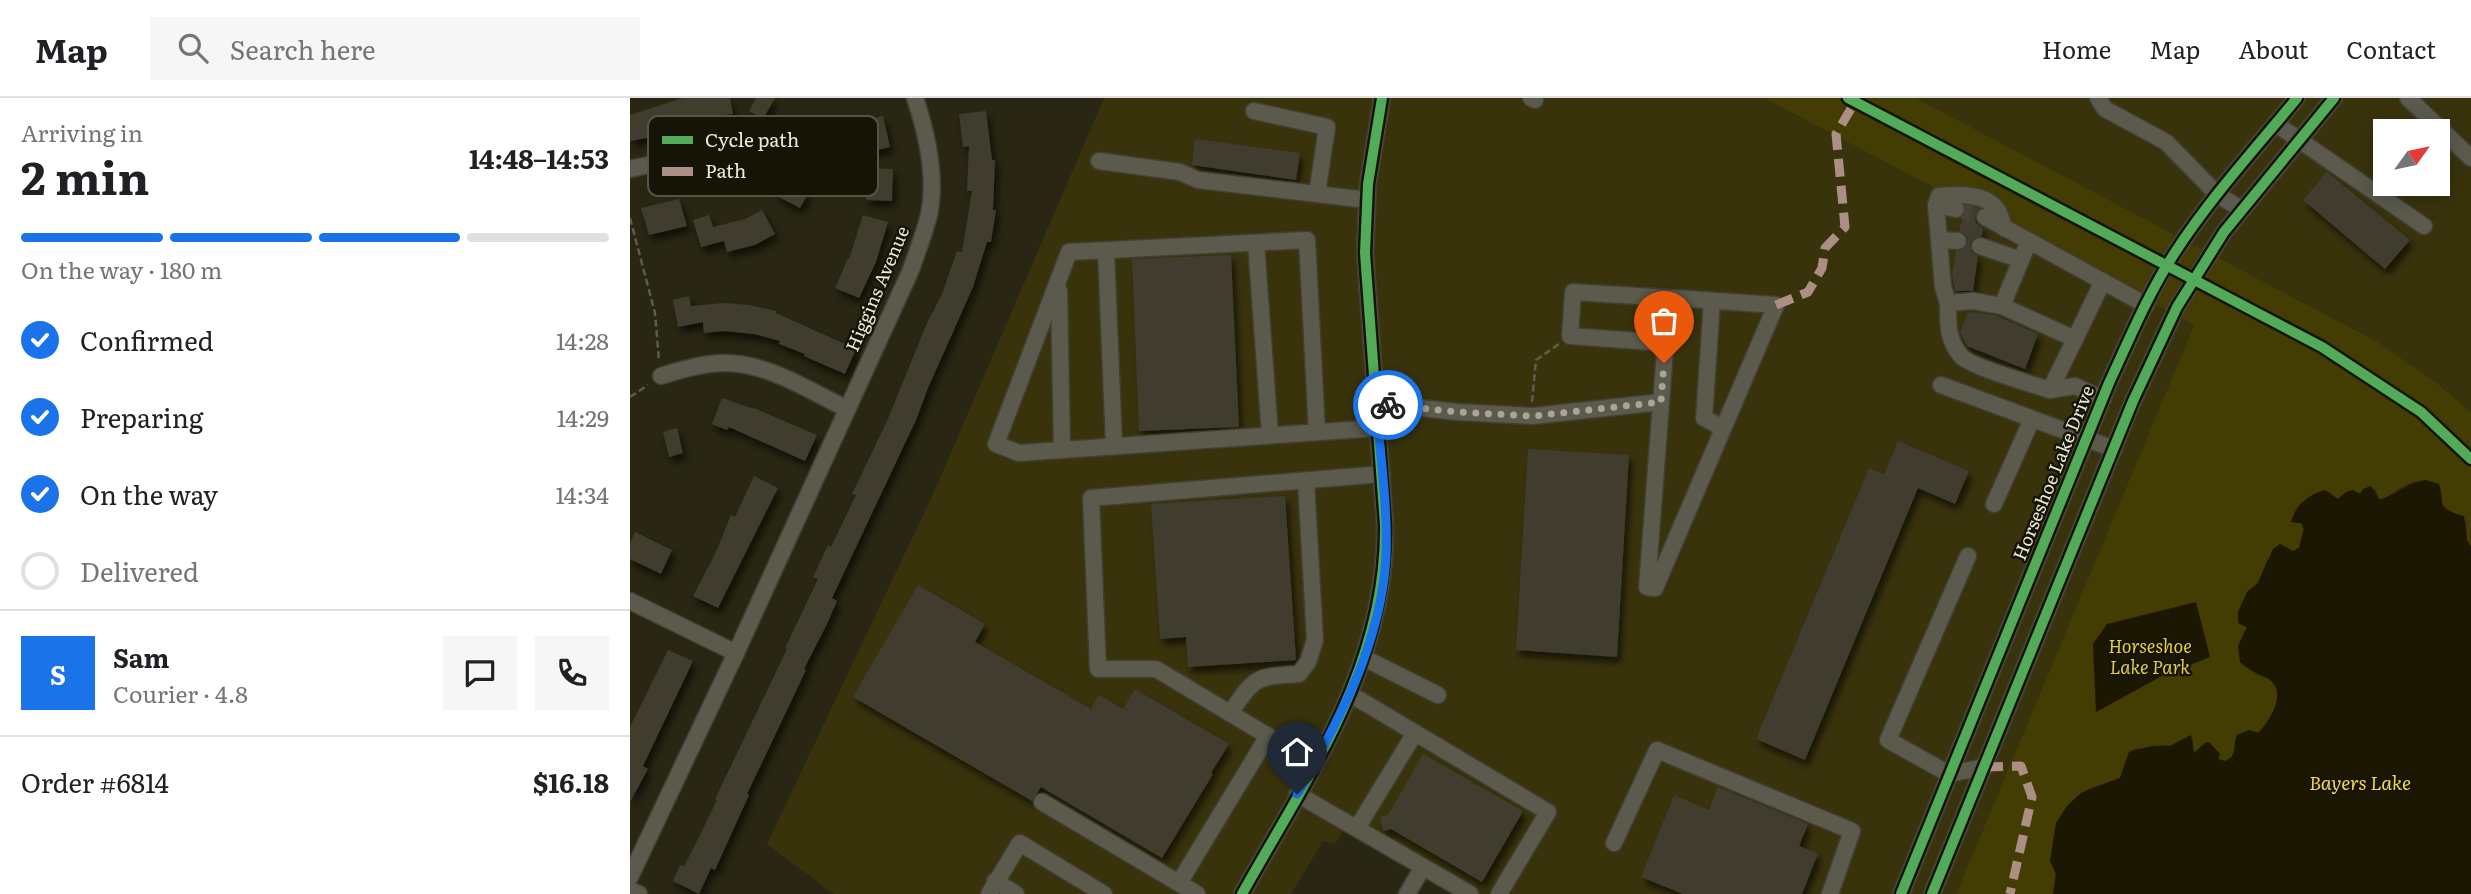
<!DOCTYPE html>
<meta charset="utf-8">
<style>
:root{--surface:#fff;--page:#f6f6f6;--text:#202124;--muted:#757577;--line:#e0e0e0;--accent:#1a73e8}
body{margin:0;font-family:Literata,serif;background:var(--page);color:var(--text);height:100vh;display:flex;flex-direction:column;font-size:26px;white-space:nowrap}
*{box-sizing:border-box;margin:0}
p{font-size:23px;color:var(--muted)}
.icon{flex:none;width:38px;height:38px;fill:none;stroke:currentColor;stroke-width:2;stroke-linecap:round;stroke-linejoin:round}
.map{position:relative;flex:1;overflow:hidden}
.drawer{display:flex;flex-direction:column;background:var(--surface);width:630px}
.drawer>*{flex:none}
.needle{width:46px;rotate:57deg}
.tools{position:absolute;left:1743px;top:21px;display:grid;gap:14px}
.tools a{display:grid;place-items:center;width:77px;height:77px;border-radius:0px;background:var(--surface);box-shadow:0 4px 18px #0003;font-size:35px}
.pin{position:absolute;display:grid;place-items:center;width:60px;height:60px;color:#fff;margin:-72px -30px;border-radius:50% 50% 50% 0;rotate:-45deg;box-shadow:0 0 7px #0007}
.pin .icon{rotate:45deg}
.courier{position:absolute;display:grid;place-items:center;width:70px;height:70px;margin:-35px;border:5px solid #1a73e8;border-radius:50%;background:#fff;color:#222;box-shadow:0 2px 9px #0007}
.head em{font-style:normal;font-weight:700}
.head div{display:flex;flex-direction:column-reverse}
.head{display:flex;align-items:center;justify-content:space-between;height:119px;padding:0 21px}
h1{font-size:46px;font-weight:700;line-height:52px}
.bar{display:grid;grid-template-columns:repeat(4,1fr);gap:10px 7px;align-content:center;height:84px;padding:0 21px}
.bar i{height:9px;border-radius:5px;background:var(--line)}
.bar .active{background:var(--accent)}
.bar p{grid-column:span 4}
.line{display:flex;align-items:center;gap:18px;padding:0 21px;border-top:2px solid var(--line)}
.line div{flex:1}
.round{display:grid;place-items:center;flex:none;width:74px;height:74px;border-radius:0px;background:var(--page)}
ol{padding:0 21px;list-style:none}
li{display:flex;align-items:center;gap:21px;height:77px}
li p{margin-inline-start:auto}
li .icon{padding:7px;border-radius:50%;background:var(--accent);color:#fff;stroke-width:4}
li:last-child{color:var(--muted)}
li i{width:38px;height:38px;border:4px solid var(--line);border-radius:50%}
header{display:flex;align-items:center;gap:42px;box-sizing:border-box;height:98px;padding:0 35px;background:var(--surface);border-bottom:2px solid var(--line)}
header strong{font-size:33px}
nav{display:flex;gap:38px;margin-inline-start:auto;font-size:24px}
.search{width:490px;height:63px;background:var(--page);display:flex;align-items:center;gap:18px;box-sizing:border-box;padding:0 24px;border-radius:0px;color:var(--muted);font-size:26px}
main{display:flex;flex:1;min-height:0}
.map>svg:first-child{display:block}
.built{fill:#39330c;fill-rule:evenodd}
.green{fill:#433c03}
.water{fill:#1c1702}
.building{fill:#3f3d2e;filter:url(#shadow)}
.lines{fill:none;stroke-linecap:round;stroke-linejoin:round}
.minor-tunnel{stroke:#464330;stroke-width:16;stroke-dasharray:16 8;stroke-linecap:butt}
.minor-casing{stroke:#413f31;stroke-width:19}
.path{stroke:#5d5c4f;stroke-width:2.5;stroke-dasharray:7 3.5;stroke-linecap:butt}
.minor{stroke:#5b5a4d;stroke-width:16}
.quiet{stroke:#ac8f84;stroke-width:9;stroke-dasharray:18 9;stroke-linecap:butt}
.cycleway-casing{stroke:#161407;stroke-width:15}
.cycleway{stroke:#51ab58;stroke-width:10}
.done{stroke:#a8a592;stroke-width:7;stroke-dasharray:0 12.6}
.route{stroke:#1a73e8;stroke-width:9}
.labels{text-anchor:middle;stroke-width:5;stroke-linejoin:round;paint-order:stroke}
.street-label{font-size:18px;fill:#ecead7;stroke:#161407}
.park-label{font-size:18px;font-style:italic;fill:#e1cc42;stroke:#161407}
.water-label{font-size:19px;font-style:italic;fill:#eed951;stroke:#161407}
.key{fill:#161407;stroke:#565445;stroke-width:2}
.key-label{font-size:19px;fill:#ecead7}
</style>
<header>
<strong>Map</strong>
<div class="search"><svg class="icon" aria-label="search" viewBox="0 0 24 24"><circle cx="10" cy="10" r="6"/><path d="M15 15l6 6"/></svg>Search here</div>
<nav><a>Home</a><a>Map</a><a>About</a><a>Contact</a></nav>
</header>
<main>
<section class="drawer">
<div class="head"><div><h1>2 min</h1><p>Arriving in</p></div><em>14:48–14:53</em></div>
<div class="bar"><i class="active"></i><i class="active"></i><i class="active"></i><i></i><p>On the way · 180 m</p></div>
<ol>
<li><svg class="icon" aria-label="check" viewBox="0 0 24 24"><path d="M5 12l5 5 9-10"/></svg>Confirmed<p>14:28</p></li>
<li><svg class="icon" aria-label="check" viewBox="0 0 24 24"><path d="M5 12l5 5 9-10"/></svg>Preparing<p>14:29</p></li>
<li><svg class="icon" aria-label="check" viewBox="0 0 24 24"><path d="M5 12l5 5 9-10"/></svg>On the way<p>14:34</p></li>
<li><i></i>Delivered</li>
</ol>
<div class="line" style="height:126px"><b class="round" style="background:var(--accent);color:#fff">S</b><div><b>Sam</b><p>Courier · 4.8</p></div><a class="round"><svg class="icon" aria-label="chat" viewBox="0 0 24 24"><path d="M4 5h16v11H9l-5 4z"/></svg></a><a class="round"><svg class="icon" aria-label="phone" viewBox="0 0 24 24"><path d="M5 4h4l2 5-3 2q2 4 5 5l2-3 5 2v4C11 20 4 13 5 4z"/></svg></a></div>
<div class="line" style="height:91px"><div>Order #6814</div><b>$16.18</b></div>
</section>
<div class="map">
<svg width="1841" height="796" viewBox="0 0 1841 796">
<defs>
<filter id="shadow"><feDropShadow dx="3.5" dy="6" stdDeviation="3.5" flood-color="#0009"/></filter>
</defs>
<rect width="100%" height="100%" fill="#292613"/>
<g class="built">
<polygon points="474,0 1134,0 1564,227 1326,796 837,796 717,725 705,746 693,743 661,796 204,796 137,746 304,394"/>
<path d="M 1286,0 L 1841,0 L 1841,314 L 1807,285 L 1748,244 ZM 1755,33 L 1808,33 L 1808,86 L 1755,86 Z"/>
</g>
<path class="green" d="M 1134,0 L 1286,0 L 1748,244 L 1807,285 L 1841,314 L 1841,449 L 1837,442 L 1836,424 L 1811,406 L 1803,384 C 1786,378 1767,392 1754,401 L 1749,401 L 1745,391 L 1730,396 L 1725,393 L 1708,401 L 1697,393 L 1662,424 L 1671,425 L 1674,428 L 1669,450 L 1663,453 L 1656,450 L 1637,462 L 1628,485 L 1617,494 L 1610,526 L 1617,529 L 1608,548 C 1613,556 1617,565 1623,573 C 1628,579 1637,578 1642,584 C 1656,598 1639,624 1628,635 L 1620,632 L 1606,645 L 1602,659 L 1595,663 L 1588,661 L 1575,645 L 1565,656 L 1562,651 L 1563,641 L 1549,643 L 1540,648 L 1532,647 L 1504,651 L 1500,654 L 1490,680 L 1458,691 L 1441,704 L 1423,769 L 1426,776 L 1423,796 L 1326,796 L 1564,227 Z"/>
<g class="water">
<path d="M 1796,382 L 1809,386 C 1816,408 1804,410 1834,418 L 1837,442 L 1841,449 L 1841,796 L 1423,796 L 1426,776 L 1420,763 L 1426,725 L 1437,708 L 1451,695 L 1490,680 L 1499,654 L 1522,648 L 1540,648 L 1561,637 L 1564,655 L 1575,645 L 1579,644 L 1590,656 L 1588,661 L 1595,663 C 1609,658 1602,647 1607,637 L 1619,632 L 1628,635 C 1640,624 1658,593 1639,581 C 1628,575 1619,573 1610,564 L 1608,548 L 1617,529 L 1608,525 L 1608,514 L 1617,494 L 1628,485 L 1643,451 L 1650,446 L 1663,453 L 1669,450 L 1674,431 L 1671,425 L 1661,424 C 1666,406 1678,397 1695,392 L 1708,401 L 1716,394 L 1723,392 L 1730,396 L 1733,391 L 1741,388 L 1749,401 C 1763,400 1777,385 1796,382 Z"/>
<polygon points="1566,504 1580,559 1530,579 1466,614 1463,546 1477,526"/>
</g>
<g class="building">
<polygon points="53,0 100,0 103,16 74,19 75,23 27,35 28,38 0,43 0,17"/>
<polygon points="126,0 145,0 133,21 119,13"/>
<polygon points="356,13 362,62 365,62 363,112 366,112 361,144 357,144 343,189 298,290 286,322 202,500 207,503 197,526 174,571 176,572 129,671 117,696 119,697 85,772 81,770 69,796 43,783 50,767 54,768 67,743 87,702 85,701 157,551 155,550 188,481 183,479 198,447 201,449 226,397 222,396 257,323 297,225 312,196 327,153 332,154 342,93 337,93 339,48 333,49 329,16"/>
<polygon points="253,18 260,49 235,55 227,24"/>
<polygon points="565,41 670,55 666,82 562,67"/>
<polygon points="237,70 263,71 262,103 236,102"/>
<polygon points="1697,74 1780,142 1755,171 1673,102"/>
<polygon points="152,83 178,96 170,110 145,97"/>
<polygon points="49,101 57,128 19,137 11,110"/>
<polygon points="1336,108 1349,111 1345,120 1346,125 1353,130 1352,138 1344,140 1340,145 1342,154 1348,158 1343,193 1325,193 1322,176 1326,153 1333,152 1338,144 1337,138 1329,133"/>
<polygon points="132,112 145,136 125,147 97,154 94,143 71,149 63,122 79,117 83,129 115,121"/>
<polygon points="233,117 258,124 246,164 229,200 205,190 218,160 219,161"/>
<polygon points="601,157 609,329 509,333 502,161"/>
<polygon points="59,198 61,208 94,205 119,207 146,213 146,215 226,251 215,276 174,258 175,256 149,246 150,243 124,236 93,233 74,235 73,224 48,229 43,202"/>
<polygon points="1338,214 1364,217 1408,236 1395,271 1337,248 1330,234"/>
<polygon points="92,300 124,311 124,310 187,337 175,363 99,329 97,332 82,326"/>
<polygon points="47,330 53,355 39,359 33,334"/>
<polygon points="1268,343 1339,373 1325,406 1288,390 1175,662 1126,641 1239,370 1254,376"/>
<polygon points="898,351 999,357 987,559 886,552"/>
<polygon points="124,378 148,390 88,510 63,498 85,456 101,417 105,419"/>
<polygon points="655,398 666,562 558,569 556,539 530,541 521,406"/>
<polygon points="5,434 42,452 31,476 0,461 0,445"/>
<polygon points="288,487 355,526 345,544 461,611 469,597 493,611 505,591 599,646 581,675 583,676 532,760 411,689 402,703 223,599"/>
<polygon points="38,552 63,563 13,668 18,671 0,704 0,629"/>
<polygon points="793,656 893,713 852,784 761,731 753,733 750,719 758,717"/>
<polygon points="1088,689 1178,726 1169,748 1188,756 1172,796 1053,796 1011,779 1044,697 1079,712"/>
</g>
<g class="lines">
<polyline class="minor-tunnel" points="1326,111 1355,119"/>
<defs>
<g id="minor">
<polyline points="901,0 905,2"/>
<polyline points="1468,0 1475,11 1536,44 1587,96 1612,112"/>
<polyline points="1778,0 1841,60"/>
<polyline points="624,13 697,29 687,96"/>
<polyline points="1646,26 1794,128"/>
<polyline points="469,63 550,74 568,82 737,102"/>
<polyline points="0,71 56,59 97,61"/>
<polyline points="1306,107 1326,111"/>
<polyline points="1355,119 1516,207"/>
<path d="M 1374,130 C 1372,124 1371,118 1368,113 C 1358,95 1327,96 1309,98 L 1306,107 L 1313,189 L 1318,205 L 1343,203 L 1372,208 L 1399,143"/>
<polyline points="1309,142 1328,143"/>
<polyline points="626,145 640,337"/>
<polyline points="1350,148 1391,162"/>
<polyline points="476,153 484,347"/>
<polyline points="429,193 432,351"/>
<polyline points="1082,203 1074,320 1093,330"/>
<path d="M 1318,205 C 1318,224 1317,242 1331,258 C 1339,268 1404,287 1420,292 L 1445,241"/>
<polyline points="1372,208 1445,241 1473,183"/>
<path d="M 1036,245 L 940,238 L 943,194 C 1011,198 1078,202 1146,207 L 1025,490 L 1017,489 L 1039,200"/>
<path d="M 31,278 C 51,272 73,265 95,265 C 138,265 180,293 217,311"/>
<polyline points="1311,287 1484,351"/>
<polyline points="1420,292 1445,288 1473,301"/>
<polyline points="746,305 827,314 903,318 1031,304"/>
<polyline points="687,334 677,142 439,154 366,346 389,355 748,330"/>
<polyline points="1364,406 1402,321"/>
<polyline points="1338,458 1258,642 1319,676 1355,669"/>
<polyline points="0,503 106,555"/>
<polyline points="734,560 808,597"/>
<polyline points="720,596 918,714 869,796"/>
<path d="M 600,615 C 626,578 624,579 669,576 L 678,564 L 685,542 L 676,383"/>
<polyline points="685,666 526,571 468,571 461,400 752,376"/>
<polyline points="667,696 840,796"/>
<polyline points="412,704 567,796"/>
<polyline points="727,730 785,635"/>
<polyline points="984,745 1027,652 1222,733 1200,796"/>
<path d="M 0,779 L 106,555 L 280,174 C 287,155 294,136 299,117 C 307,79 297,36 285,0"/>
<polyline points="365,783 386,796"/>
<polyline points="549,785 638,638"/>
<polyline points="0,792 9,796"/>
<polyline points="359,796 390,745 474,796"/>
<path d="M 612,796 C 678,678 757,567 755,427 L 735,155 L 738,86 L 752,0"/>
<polyline points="777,796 793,769"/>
<path d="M 1271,796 L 1479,285 C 1499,242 1518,196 1544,156 C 1580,100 1625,51 1667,0"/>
<polyline points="1302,796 1503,303 1547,209 1594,134 1704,0"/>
</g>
</defs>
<use href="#minor" class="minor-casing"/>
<g class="path">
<polyline points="0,120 25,215 29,263"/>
<polyline points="0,299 18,287"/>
<polyline points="902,304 906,262 929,246"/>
</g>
<use href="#minor" class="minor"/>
<g class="quiet">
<polyline points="1146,207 1178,194 1192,170 1195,150 1215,129 1206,36 1225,4"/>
<polyline points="1355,669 1391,668 1402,699 1380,796"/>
</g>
<defs>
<g id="cycleway">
<polyline points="1218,0 1692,249 1791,314 1841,361"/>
<path d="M 612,796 C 678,678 757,567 755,427 L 735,155 L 738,86 L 752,0"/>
<path d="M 1271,796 L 1479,285 C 1499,242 1518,196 1544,156 C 1580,100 1625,51 1667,0"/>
<polyline points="1302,796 1503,303 1547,209 1594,134 1704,0"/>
</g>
</defs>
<use href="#cycleway" class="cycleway-casing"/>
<use href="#cycleway" class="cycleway"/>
</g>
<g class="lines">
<polyline class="done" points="758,307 827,314 903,318 1031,304 1034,265"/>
<path class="route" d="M 667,696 C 709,623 751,546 756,459 C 758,409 750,356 746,305 L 758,307"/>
</g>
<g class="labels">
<g class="street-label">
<text transform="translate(248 191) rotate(-67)" y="6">Higgins Avenue</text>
<text transform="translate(1424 375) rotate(-68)" y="6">Horseshoe Lake Drive</text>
</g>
<g class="park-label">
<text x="1520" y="555">Horseshoe<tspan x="1520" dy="21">Lake Park</tspan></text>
</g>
<g class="water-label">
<text x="1730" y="692">Bayers Lake</text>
</g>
</g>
<rect x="18" y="18" width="230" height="80" rx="10" class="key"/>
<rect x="32" y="38" width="31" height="8" fill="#51ab58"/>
<rect x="32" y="69" width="31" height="9" fill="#ac8f84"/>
<g class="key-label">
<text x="75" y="49">Cycle path</text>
<text x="75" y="80">Path</text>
</g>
</svg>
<div class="tools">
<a><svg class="needle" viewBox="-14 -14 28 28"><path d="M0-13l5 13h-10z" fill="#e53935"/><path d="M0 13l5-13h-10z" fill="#757577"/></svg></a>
</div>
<div class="pin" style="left:1034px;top:265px;background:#ea580c"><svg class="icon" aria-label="bag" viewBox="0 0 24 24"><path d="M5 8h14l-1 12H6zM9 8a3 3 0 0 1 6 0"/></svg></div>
<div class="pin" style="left:667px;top:696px;background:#1f2937"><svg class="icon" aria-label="home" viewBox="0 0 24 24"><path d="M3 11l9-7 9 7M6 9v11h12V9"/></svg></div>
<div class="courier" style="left:758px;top:307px"><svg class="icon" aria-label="bike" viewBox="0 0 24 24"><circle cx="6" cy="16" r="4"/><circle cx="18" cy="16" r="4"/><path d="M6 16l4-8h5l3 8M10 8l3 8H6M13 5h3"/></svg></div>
</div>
</main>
